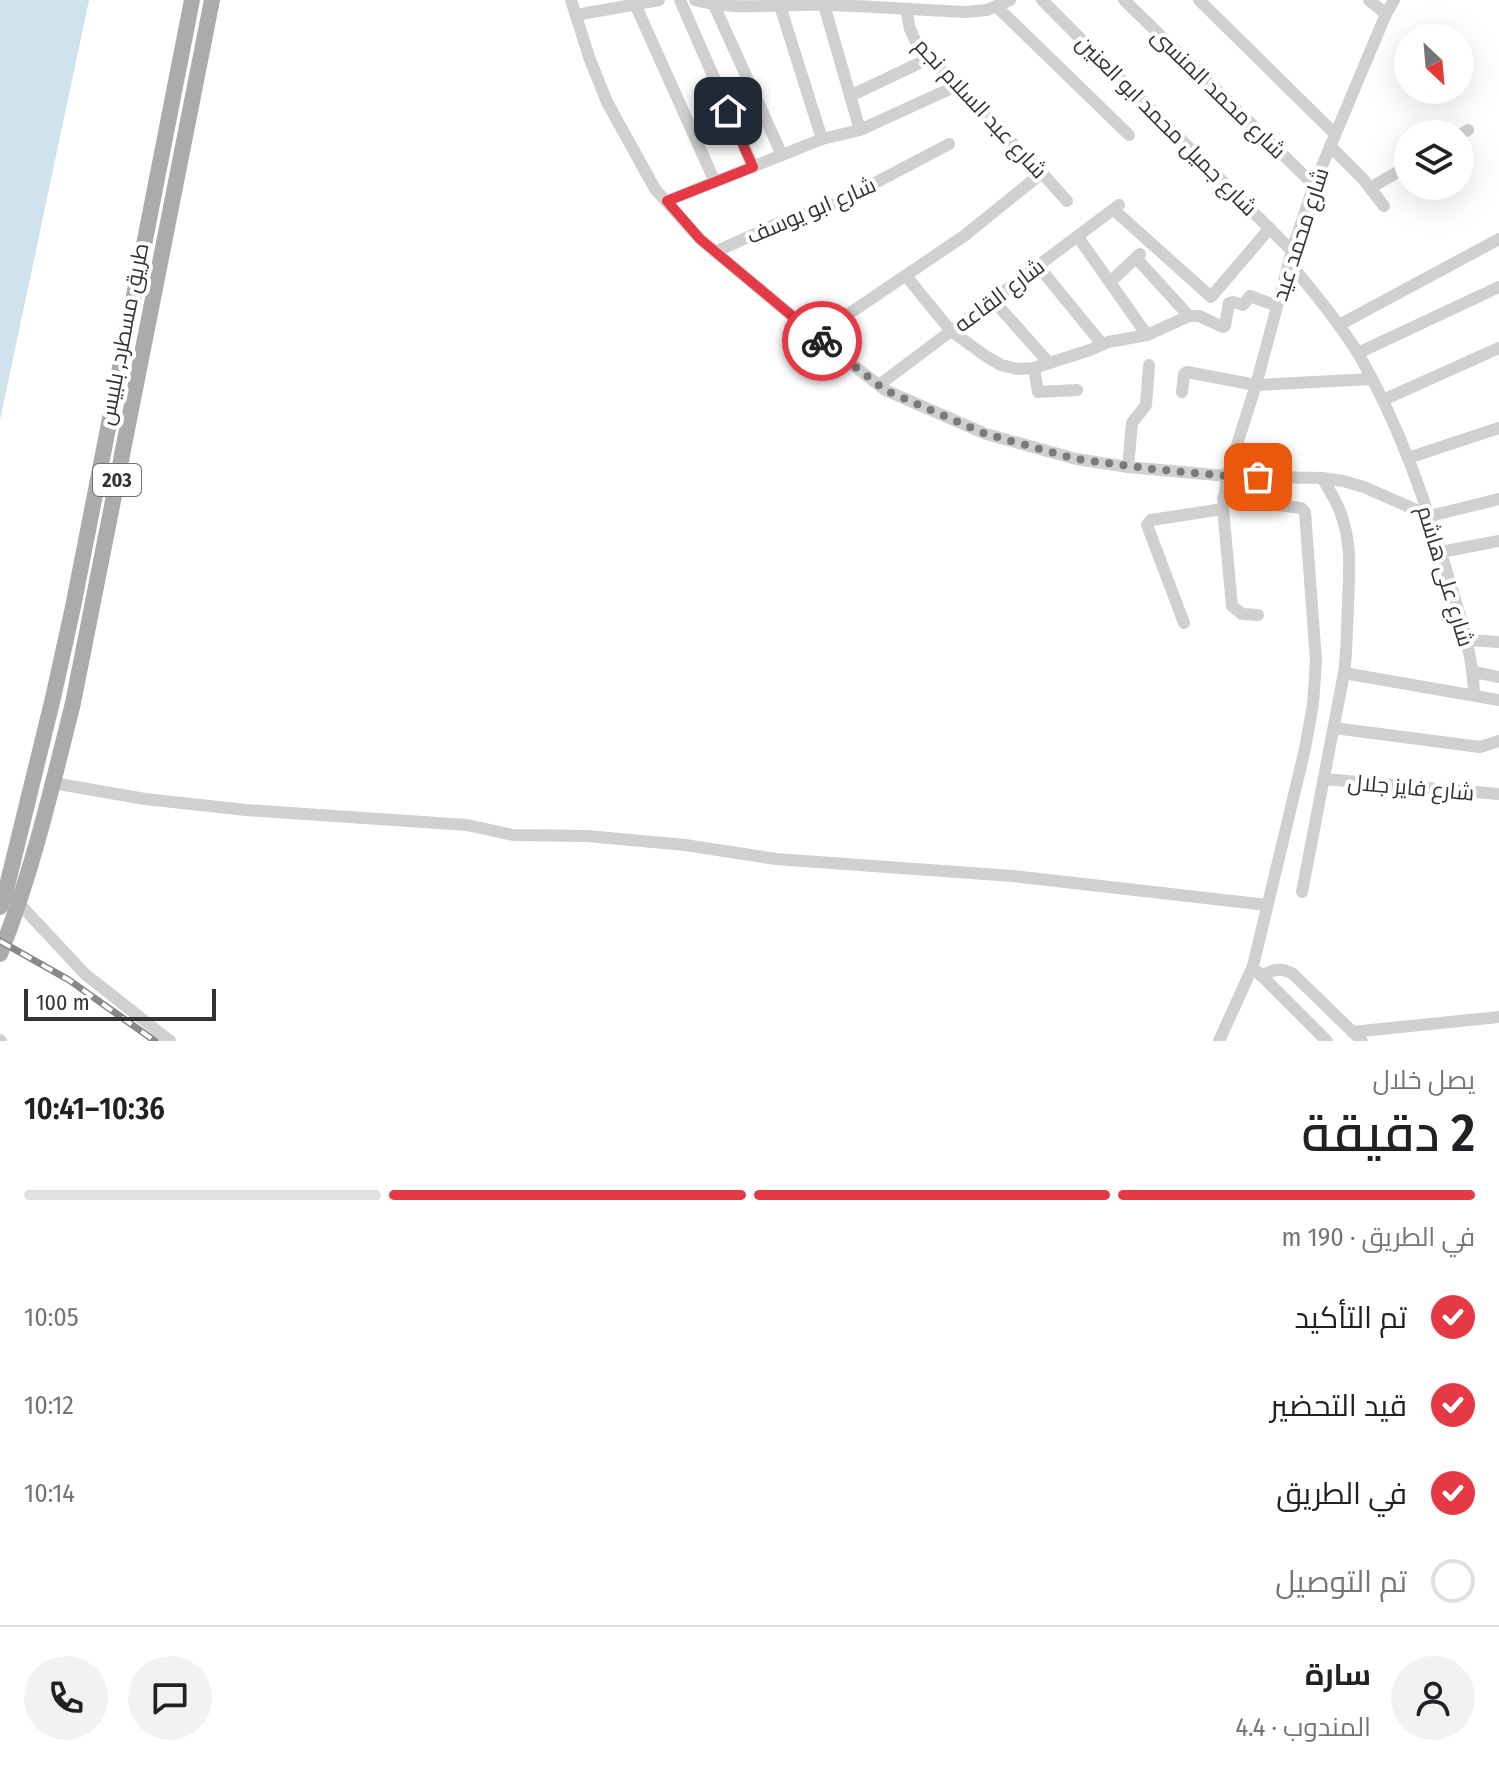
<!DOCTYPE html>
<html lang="ar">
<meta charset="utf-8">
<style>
:root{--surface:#fff;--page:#f2f2f2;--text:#202124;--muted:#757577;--line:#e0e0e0;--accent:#e63946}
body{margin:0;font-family:"Fira Sans Condensed",Cairo,sans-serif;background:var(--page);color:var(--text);direction:rtl;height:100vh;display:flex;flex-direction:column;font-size:30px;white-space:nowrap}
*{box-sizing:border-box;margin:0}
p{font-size:26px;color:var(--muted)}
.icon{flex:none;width:44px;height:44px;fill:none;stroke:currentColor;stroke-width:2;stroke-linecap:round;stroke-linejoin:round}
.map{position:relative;height:1041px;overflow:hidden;direction:ltr}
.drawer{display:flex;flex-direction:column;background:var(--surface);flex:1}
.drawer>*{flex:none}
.needle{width:52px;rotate:154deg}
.controls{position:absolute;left:1394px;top:24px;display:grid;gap:16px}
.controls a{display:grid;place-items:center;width:80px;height:80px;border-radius:50%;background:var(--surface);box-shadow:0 8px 32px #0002;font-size:40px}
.scale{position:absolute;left:24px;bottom:20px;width:192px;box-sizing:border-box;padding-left:8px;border:4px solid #333;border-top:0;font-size:22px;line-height:28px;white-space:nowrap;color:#333;-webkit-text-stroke:6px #fff;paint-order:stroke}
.pin{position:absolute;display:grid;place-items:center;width:68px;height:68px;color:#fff;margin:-34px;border-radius:16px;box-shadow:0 4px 12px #0006}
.courier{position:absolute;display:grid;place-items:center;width:80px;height:80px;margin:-40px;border:6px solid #e63946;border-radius:50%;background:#fff;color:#222;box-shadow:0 2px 10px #0007}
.summary em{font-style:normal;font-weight:600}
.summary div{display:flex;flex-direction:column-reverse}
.summary{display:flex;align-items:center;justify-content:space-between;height:136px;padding:0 24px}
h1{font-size:52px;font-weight:600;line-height:60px}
.bar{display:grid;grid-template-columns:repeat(4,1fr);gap:12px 8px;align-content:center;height:96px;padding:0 24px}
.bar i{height:10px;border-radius:6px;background:var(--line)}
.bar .active{background:var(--accent)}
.bar p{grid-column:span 4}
.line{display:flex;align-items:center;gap:20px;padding:0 24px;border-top:2px solid var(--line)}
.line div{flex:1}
.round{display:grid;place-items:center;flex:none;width:84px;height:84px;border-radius:42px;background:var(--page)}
ol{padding:0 24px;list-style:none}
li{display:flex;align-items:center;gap:24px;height:88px}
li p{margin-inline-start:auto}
li .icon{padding:8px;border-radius:50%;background:var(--accent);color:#fff;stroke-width:4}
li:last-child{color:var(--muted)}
li i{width:44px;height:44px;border:4px solid var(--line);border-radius:50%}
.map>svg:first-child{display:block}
.water{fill:#cfe2ee}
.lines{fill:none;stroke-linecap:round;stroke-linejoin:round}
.minor{stroke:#d0d0d0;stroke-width:12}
.major{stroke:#ababab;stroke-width:16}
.rail-casing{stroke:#888;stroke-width:7}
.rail{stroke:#fff;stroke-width:4;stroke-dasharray:12;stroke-linecap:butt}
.done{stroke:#7a7a7a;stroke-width:8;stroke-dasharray:0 14.4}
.route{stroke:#e63946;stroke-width:10}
.labels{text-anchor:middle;stroke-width:8;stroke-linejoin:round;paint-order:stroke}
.shield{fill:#fff;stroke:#707070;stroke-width:2}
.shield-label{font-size:20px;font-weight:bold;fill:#333}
.street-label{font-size:22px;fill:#333;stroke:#fff}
</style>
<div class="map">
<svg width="1499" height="1041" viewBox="0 0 1499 1041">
<rect width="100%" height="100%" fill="#fff"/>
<polygon class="water" points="0,0 89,0 0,420"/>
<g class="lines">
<g class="minor">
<polyline points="571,0 589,57 607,102 655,189 700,239 816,336 885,390 986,434 1076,459 1128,467 1227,476 1322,478 1343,481 1364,487 1430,516 1499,499"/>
<polyline points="680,0 753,167"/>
<path d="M 695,0 C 738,12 780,3 824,5 C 871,6 919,10 966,12 L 987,10 L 1010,0"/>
<polyline points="1042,0 1292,251"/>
<polyline points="1124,0 1314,185"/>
<polyline points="1199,0 1335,134"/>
<polyline points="1369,0 1386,14"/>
<polyline points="635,4 715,182"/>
<polyline points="714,5 782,155"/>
<polyline points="824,5 860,130"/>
<polyline points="780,6 822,139"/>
<polyline points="997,7 1129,135"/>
<polyline points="906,9 910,29 916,42 956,86 1042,173 1067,201"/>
<polyline points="576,15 659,0"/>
<polyline points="850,96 930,58"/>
<polyline points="1460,135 1468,130"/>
<polyline points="1330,146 1363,179 1384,206"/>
<polyline points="1370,188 1408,166"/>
<polyline points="667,201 822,139 860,130 956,86"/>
<polyline points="1114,210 1211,297 1270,228"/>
<polyline points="1078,237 1147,335"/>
<polyline points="715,252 781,222 837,203 949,144"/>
<polyline points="1136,258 1189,316"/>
<path d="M 1289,262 C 1313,292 1339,322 1359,355 C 1399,424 1425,500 1448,576 C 1460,616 1473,654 1474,695"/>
<polyline points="1038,266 1102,344"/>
<polyline points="906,276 951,331 987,357 1001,365 1017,369 1034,368 1090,350 1108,342 1147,335 1189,316 1199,316 1223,327 1225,326 1229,303 1233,302 1243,305 1250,296 1277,306"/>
<polyline points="1110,282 1140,254"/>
<polyline points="993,300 1049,363"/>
<polyline points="1339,325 1499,239"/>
<polyline points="816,336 964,236 1042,173"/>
<polyline points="1358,353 1499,287"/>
<polyline points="1034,368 1038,392 1077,390"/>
<polyline points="879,385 1119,205"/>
<polyline points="1182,392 1184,374 1187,372 1256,385 1372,379"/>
<polyline points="1383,400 1499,348"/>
<polyline points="1408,458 1499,428"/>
<polyline points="1128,467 1132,423 1146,405 1149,365"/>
<polyline points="1441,552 1499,541"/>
<polyline points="1258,615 1242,614 1232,606 1223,509 1227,476 1256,385 1292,251 1314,185 1386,14 1394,0"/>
<polyline points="1184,623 1147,525 1151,520 1223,509"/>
<polyline points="1467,640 1499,642"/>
<polyline points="1474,672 1499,677"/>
<polyline points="1344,673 1499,700"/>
<polyline points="1334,728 1480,747 1499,741"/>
<polyline points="1324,779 1499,794"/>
<polyline points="53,783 145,799 246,810 467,825 513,835 587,836 685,845 776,859 1013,876 1267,905"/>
<path d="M 1302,892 L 1344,673 C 1347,650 1347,627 1348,604 C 1349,575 1352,545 1342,517 C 1338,503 1330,491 1322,478"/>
<polyline points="14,898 85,974 170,1041"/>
<polyline points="1258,972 1327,1041"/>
<path d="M 1261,976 C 1274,969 1281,967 1293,974 L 1362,1041"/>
<polyline points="1352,1032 1499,1017"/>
<polyline points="0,1040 1,1041"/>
<polyline points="1219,1041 1253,966 1305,749 1313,704 1316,661 1305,512 1301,508 1223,498"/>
</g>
<g class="major">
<polyline points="0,907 6,890 53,698 73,607 192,0"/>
<path d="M 0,954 C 32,873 52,787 73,703 L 212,0"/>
</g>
<defs>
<polyline id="rail" points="0,941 69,980 155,1041"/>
</defs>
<use href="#rail" class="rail-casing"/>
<use href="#rail" class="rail"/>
</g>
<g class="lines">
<polyline class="done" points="822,341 885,390 986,434 1076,459 1152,469 1227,476 1258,477"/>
<polyline class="route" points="728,111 753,167 667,201 700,239 822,341"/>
</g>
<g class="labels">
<rect class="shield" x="93" y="464" width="48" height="32" rx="6"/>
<g class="shield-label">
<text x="117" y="487">203</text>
</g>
<g class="street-label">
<text transform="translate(1219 93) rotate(44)" y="8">شارع محمد المنسى</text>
<text transform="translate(981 108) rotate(47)" y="8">شارع عبد السلام نجم</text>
<text transform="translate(1167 125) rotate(45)" y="8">شارع جميل محمد ابو العنين</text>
<text transform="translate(811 210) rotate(-23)" y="8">شارع ابو يوسف</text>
<text transform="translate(1300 234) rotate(-72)" y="8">شارع محمد عيد</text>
<text transform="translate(999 295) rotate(-37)" y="8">شارع القاعه</text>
<text transform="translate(123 334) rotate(-79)" y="8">طريق مسطرد, بلبيس</text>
<text transform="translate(1446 576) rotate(73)" y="8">شارع على هاشم</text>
<text transform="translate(1411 787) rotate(5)" y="8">شارع فايز جلال</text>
</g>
</g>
</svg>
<div class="controls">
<a><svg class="needle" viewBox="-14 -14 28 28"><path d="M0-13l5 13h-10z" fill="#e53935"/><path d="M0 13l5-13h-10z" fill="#757577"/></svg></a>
<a><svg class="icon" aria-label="layers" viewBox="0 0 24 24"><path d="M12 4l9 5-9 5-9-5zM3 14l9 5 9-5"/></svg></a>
</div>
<div class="scale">100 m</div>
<div class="pin" style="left:1258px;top:477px;background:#ea580c"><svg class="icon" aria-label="bag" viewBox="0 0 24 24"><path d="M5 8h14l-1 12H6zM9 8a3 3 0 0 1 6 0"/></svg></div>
<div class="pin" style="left:728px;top:111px;background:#1f2937"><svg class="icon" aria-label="home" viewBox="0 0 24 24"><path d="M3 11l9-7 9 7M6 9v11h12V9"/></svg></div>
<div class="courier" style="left:822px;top:341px"><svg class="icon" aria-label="bike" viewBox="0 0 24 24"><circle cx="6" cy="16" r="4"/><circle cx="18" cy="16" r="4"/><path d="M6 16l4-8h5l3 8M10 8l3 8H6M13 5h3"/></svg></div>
</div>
<section class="drawer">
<div class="summary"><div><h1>2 دقيقة</h1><p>يصل خلال</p></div><em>10:36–10:41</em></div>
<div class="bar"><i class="active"></i><i class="active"></i><i class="active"></i><i></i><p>في الطريق · 190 m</p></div>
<ol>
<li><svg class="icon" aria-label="check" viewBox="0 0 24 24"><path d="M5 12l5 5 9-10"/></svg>تم التأكيد<p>10:05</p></li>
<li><svg class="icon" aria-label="check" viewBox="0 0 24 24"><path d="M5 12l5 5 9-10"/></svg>قيد التحضير<p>10:12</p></li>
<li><svg class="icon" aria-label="check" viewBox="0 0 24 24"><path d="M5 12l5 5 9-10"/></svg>في الطريق<p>10:14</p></li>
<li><i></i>تم التوصيل</li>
</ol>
<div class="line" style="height:144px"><a class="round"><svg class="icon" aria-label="person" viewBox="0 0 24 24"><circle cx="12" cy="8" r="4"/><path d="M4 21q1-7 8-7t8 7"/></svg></a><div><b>سارة</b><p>المندوب · 4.4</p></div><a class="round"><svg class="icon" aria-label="chat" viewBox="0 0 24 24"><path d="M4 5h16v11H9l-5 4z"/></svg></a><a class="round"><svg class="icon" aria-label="phone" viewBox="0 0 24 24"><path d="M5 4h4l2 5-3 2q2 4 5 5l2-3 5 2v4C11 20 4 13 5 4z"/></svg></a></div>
</section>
